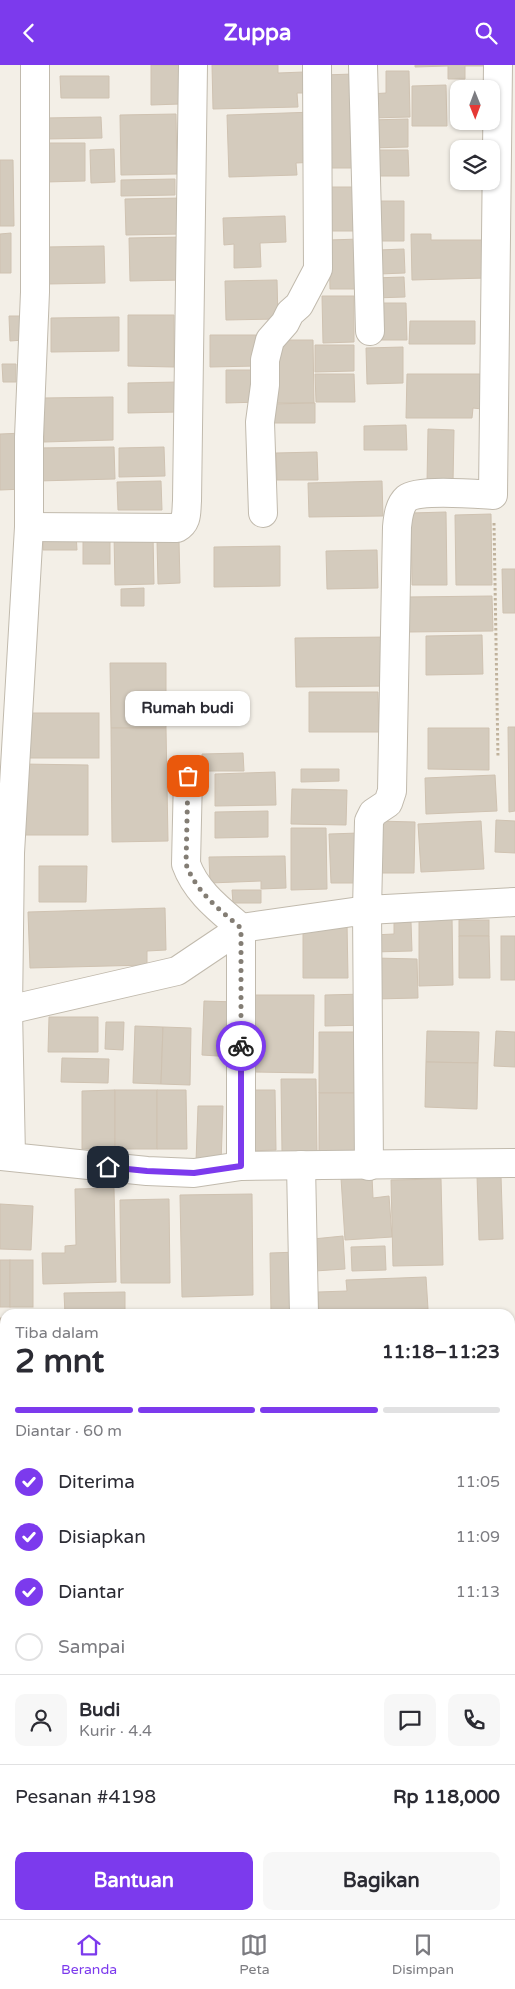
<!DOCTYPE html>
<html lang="id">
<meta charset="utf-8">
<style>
:root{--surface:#fff;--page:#f7f7f7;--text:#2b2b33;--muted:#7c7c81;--line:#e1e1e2;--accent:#7c3aed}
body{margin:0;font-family:"Varela Round",sans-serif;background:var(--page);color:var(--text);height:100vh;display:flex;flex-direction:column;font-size:19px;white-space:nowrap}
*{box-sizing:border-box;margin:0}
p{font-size:16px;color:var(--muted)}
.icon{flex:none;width:28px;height:28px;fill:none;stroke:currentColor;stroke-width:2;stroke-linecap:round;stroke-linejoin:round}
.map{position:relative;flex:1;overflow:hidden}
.panel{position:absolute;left:0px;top:1244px;width:515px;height:611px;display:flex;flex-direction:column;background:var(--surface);border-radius:15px 15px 0 0;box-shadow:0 1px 4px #0004}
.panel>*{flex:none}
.needle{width:32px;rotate:179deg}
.controls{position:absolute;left:450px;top:15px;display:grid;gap:10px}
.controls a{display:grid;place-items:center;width:50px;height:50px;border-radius:10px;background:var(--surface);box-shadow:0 1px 4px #0004;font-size:25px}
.pin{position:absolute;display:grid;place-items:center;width:42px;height:42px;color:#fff;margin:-21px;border-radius:10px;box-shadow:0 2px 8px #0006}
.courier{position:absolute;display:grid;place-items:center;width:50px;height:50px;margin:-25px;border:4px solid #7c3aed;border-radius:50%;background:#fff;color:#222;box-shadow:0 1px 6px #0007}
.bubble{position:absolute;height:35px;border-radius:10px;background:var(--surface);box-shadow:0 1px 4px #0004;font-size:16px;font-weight:700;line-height:35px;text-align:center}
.summary em{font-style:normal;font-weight:700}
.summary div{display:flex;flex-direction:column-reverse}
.summary{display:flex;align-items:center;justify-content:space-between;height:85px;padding:0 15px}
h1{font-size:32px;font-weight:700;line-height:38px}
.bar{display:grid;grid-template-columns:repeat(4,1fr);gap:8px 5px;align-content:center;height:60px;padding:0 15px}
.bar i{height:6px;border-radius:4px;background:var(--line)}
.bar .on{background:var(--accent)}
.bar p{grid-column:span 4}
.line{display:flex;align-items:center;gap:12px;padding:0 15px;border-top:1px solid var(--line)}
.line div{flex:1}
.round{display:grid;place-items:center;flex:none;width:52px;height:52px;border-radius:10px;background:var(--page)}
ol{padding:0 15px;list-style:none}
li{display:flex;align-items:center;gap:15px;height:55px}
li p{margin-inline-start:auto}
li .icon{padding:5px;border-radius:50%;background:var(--accent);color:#fff;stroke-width:4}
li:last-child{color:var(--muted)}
li i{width:28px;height:28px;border:2px solid var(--line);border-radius:50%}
.cta{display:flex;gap:10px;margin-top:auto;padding:10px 15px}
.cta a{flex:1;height:58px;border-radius:10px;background:var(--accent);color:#fff;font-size:20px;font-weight:700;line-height:58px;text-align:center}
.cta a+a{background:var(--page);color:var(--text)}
header{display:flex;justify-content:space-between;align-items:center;height:65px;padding:0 15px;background:var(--accent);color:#fff;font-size:22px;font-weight:700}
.tab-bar{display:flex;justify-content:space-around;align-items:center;height:70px;border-top:1px solid var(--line);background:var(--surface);font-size:14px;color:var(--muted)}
.tab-bar a{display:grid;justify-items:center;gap:2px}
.tab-bar .on{color:var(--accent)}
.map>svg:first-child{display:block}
.building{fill:#d4cbbd;stroke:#cfc2b1}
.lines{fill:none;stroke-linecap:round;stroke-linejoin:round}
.minor-casing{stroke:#c1baad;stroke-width:30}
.path{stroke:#c0b29c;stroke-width:3;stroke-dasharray:2.5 2.5;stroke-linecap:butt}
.minor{stroke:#fff;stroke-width:28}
.done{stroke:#837d74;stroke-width:5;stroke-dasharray:0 9}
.route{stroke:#7c3aed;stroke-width:6}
</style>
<header><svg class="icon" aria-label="back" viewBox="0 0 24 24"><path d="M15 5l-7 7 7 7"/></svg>Zuppa<svg class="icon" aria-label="search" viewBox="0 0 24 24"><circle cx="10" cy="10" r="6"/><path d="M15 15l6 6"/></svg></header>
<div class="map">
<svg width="515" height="1854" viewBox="0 0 515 1854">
<rect width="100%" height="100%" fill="#f3efe7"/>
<g class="building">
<polygon points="151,0 179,0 180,39 151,40"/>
<polygon points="212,0 278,0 278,8 304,7 304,28 297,28 298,42 213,44"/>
<polygon points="415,0 483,0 483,1 465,1 465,14 448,14 448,1 415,2"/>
<polygon points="386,6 409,6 410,52 370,53 369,29 386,28"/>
<polygon points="354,9 355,103 324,103 322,10"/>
<polygon points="60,11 109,11 109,33 61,33"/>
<polygon points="446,20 447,61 412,61 412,21"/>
<polygon points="315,47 317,97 296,98 297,110 229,112 227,50"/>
<polygon points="176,49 177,109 121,110 120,50"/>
<polygon points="101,52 102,73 45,74 45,53"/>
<polygon points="408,54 408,82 369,83 369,55"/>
<polygon points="44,78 85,78 85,116 45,117"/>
<polygon points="114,84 115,117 91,118 90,85"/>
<polygon points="370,85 408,85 409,111 370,111"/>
<polygon points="0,95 13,95 14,161 0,161"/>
<polygon points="175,114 175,130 121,131 121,115"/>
<polygon points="326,122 357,122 357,166 327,166"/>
<polygon points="181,133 182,169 126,170 125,134"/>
<polygon points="372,136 404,136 404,176 373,176"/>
<polygon points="285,151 286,177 260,178 261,202 234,203 234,179 224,180 223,153"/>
<polygon points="11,168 11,208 0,208 0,169"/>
<polygon points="411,169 431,169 431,175 486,175 486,213 412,215"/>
<polygon points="183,172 184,215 130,216 129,173"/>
<polygon points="360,174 361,224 330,224 329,175"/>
<polygon points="104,181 105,218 47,219 46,182"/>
<polygon points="404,184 405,208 379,209 379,185"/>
<polygon points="404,212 405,232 373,233 372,213"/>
<polygon points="277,215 278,254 226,255 225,216"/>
<polygon points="322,231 354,231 354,277 323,278"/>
<polygon points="378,238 406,238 407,275 379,275"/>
<polygon points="128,250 174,250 174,302 128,301"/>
<polygon points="9,251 24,251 24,275 10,276"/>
<polygon points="119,252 119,286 51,287 51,253"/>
<polygon points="410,256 475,256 475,279 409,279"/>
<polygon points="210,270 256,270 257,301 210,302"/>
<polygon points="271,275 313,275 314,338 272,338"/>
<polygon points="315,280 354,280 354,306 315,307"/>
<polygon points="403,282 403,318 367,319 366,283"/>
<polygon points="2,299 16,299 16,317 3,317"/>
<polygon points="226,305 261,305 261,337 226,338"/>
<polygon points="315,309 354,309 355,337 316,337"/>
<polygon points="407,309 490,309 482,344 473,343 472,353 406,353"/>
<polygon points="179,317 179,347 128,348 128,318"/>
<polygon points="113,332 113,375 44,377 43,333"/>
<polygon points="315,338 315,358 271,358 270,339"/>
<polygon points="406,360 407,385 364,385 364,361"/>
<polygon points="428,364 454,365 453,418 427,418"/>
<polygon points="24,368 25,424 0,425 0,369"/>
<polygon points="114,382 115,414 37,416 37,383"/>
<polygon points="164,382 165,411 119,412 119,383"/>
<polygon points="317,387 318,415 277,415 276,388"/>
<polygon points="161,416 162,445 118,445 117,417"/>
<polygon points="382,416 383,451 309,452 308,418"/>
<polygon points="446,447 447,520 412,520 411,448"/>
<polygon points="491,449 492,520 456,520 455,450"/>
<polygon points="43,468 76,468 77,485 43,485"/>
<polygon points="114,470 153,470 154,519 115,520"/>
<rect x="83" y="473" width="27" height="26"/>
<polygon points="157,476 179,476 180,518 158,519"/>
<polygon points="280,481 280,521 214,522 214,482"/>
<polygon points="377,485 378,523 327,524 326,486"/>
<polygon points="502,504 515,504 515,548 503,548"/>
<polygon points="144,523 144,541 121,541 121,524"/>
<polygon points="492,531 493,566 408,567 407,532"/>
<polygon points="482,570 483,609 426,610 426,571"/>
<polygon points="390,572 390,621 296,622 295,573"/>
<polygon points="110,598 166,598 166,663 111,663"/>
<polygon points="309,627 378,627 379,667 309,667"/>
<rect x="24" y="648" width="75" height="45"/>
<polygon points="508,662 515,662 515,746 509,747"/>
<polygon points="111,663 166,663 168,776 112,777"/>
<polygon points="428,663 489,663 489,705 428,704"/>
<polygon points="243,688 244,706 202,706 202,689"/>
<polygon points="22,699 88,700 88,770 22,770"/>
<polygon points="301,704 339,704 339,716 301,717"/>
<polygon points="275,707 276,740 215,741 215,709"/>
<polygon points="495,710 497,746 426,749 425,713"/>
<polygon points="292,724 347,725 346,760 291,759"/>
<polygon points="268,746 268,772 215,773 215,747"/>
<polygon points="496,755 515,756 515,788 495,787"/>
<polygon points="377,756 415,757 414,808 377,808"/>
<polygon points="481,756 484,804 421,807 418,759"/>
<polygon points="291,763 326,763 327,824 291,825"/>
<polygon points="359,768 361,818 331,818 329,769"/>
<polygon points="285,791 286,823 261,824 261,816 210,818 209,792"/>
<polygon points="39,801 87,801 86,837 39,837"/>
<polygon points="232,825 261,825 261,838 233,838"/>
<polygon points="165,843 166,885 147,886 147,900 30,903 28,847"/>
<polygon points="452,851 453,920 419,921 419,852"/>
<rect x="459" y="855" width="30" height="16"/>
<polygon points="411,857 412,886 373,887 373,870 394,869 394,858"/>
<polygon points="303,858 347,858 348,913 303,913"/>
<polygon points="459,871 489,871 490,913 459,913"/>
<rect x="501" y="871" width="14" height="44"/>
<polygon points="375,893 417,894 418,933 375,934"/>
<polygon points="365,929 366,960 325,961 325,930"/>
<polygon points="255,930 314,930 313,1008 254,1007"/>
<polygon points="204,936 237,937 234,992 202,990"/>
<polygon points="49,952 98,952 98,987 48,987"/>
<polygon points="106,957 124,957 123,985 105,984"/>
<polygon points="135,961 163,962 161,1019 133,1018"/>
<polygon points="163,962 191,963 190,1020 161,1019"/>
<polygon points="427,966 479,967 478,998 426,997"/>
<polygon points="496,966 515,967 515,1002 494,1001"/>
<polygon points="319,967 364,967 363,1028 319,1028"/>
<polygon points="62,993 109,994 108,1018 61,1017"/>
<polygon points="426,997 478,998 477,1044 425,1042"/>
<polygon points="281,1014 316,1014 317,1087 282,1087"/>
<polygon points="115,1025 115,1084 82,1084 82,1026"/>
<rect x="115" y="1025" width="42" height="59"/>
<polygon points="157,1025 186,1025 187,1084 157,1084"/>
<polygon points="246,1025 275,1025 276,1085 247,1086"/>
<rect x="319" y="1028" width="44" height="58"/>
<polygon points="198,1041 223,1041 221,1098 196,1097"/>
<polygon points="372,1111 373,1133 389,1131 392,1172 345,1175 341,1113"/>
<polygon points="477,1111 501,1111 503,1174 479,1175"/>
<polygon points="441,1114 443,1200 393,1201 391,1115"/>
<polygon points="114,1123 116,1217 43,1219 42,1188 65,1188 65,1181 76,1180 75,1124"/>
<polygon points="252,1129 253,1230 182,1232 180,1130"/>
<polygon points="169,1134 170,1218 121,1218 120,1135"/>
<polygon points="0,1139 33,1141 31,1185 0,1184"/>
<polygon points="343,1171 345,1204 315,1206 313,1174"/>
<polygon points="385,1181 386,1205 352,1206 351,1182"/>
<polygon points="299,1187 301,1249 271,1249 270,1188"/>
<rect x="0" y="1195" width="10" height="47"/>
<rect x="10" y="1195" width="23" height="47"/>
<polygon points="426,1212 428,1244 319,1248 318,1227 347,1226 346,1215"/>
<polygon points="125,1227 125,1249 65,1249 64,1228"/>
<rect x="0" y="1253" width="5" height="62"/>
<rect x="0" y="1318" width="5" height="70"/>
<rect x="0" y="1392" width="5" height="59"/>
<rect x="510" y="1422" width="5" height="38"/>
<rect x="0" y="1458" width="5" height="36"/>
<rect x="510" y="1481" width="5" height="50"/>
<polygon points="0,1500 5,1500 5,1555 0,1556"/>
<rect x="0" y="1564" width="5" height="26"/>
<rect x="510" y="1585" width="5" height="48"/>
<polygon points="3,1595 5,1595 5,1639 0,1639 0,1605 3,1606"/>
<polygon points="0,1658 5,1658 5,1686 0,1687"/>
<polygon points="510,1703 515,1704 515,1734 510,1734"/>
<rect x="0" y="1715" width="5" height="57"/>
<polygon points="0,1786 5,1786 5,1819 0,1818"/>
<polygon points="0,1823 3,1823 2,1854 0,1854"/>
<polygon points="279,1850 301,1850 302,1854 279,1854"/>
<polygon points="415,1850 464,1850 463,1854 415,1854"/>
</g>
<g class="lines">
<defs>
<g id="minor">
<polyline points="363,0 370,266"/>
<path d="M 498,0 L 493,430 C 477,429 418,424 407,433 C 399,440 398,452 397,462 L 392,726 L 388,738 L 373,748 L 369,756 L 367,845 L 515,837"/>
<polyline points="263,448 260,357 265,320 265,295 270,275 285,258 290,248 299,240 318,204 317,0"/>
<path d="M 29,462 L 177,463 C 188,457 186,447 187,436 L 193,0"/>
<path d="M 188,711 L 186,799 C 196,827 219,844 241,863 L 241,1101"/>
<polyline points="8,945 177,906 241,863 367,845 369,1101"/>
<polyline points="0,1091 147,1106 194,1108 241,1101 515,1098"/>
<polyline points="11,1091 8,945 10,788 29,462 29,372 35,227 35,0"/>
<polyline points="301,1100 304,1249"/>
<polyline points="510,1475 515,1475"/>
<polyline points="510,1639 515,1639"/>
<polyline points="407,1850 407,1854"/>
</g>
</defs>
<use href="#minor" class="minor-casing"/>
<g class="path">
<polyline points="494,458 498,693"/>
<polyline points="510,1261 515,1261"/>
</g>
<use href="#minor" class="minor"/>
</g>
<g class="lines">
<path class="done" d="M 188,711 L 186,799 C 196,827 219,844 241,863 L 241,981"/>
<polyline class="route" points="108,1102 147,1106 194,1108 241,1101 241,981"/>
</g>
</svg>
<div class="controls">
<a><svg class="needle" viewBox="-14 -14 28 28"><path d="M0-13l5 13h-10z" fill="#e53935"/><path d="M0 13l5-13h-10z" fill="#7c7c81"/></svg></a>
<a><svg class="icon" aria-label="layers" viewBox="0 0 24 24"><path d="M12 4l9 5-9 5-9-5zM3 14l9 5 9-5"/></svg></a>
</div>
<div class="pin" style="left:188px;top:711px;background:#ea580c"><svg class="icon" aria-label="bag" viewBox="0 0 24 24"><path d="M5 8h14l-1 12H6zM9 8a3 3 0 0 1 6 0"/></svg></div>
<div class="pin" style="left:108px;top:1102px;background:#1f2937"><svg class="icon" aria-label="home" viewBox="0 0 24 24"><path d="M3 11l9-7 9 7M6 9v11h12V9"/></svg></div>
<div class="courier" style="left:241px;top:981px"><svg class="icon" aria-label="bike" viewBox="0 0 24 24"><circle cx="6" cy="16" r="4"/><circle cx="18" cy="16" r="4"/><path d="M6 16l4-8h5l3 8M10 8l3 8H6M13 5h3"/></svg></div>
<div class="bubble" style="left:125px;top:626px;width:125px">Rumah budi</div>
<section class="panel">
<div class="summary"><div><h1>2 mnt</h1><p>Tiba dalam</p></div><em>11:18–11:23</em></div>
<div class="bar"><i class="on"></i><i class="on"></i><i class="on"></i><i></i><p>Diantar · 60 m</p></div>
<ol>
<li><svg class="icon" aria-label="check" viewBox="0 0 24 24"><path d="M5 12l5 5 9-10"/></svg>Diterima<p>11:05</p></li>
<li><svg class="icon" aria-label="check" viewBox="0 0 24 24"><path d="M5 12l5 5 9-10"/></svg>Disiapkan<p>11:09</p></li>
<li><svg class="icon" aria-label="check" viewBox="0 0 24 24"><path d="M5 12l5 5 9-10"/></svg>Diantar<p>11:13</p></li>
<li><i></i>Sampai</li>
</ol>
<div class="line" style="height:90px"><a class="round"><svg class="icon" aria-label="person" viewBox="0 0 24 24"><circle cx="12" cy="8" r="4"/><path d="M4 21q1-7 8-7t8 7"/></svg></a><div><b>Budi</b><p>Kurir · 4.4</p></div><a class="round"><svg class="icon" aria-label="chat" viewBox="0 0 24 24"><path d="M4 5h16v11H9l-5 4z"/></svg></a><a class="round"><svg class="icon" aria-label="phone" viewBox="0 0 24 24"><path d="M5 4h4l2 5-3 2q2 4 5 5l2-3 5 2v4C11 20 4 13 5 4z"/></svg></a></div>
<div class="line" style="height:65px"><div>Pesanan #4198</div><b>Rp 118,000</b></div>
<div class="cta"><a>Bantuan</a><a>Bagikan</a></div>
</section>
</div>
<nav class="tab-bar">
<a class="on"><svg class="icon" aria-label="home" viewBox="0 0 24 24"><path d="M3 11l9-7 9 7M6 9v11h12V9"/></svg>Beranda</a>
<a><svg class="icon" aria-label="map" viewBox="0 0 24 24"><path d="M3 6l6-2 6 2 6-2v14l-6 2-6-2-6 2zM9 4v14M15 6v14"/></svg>Peta</a>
<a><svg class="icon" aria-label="saved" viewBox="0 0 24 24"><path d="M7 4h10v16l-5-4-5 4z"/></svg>Disimpan</a>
</nav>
